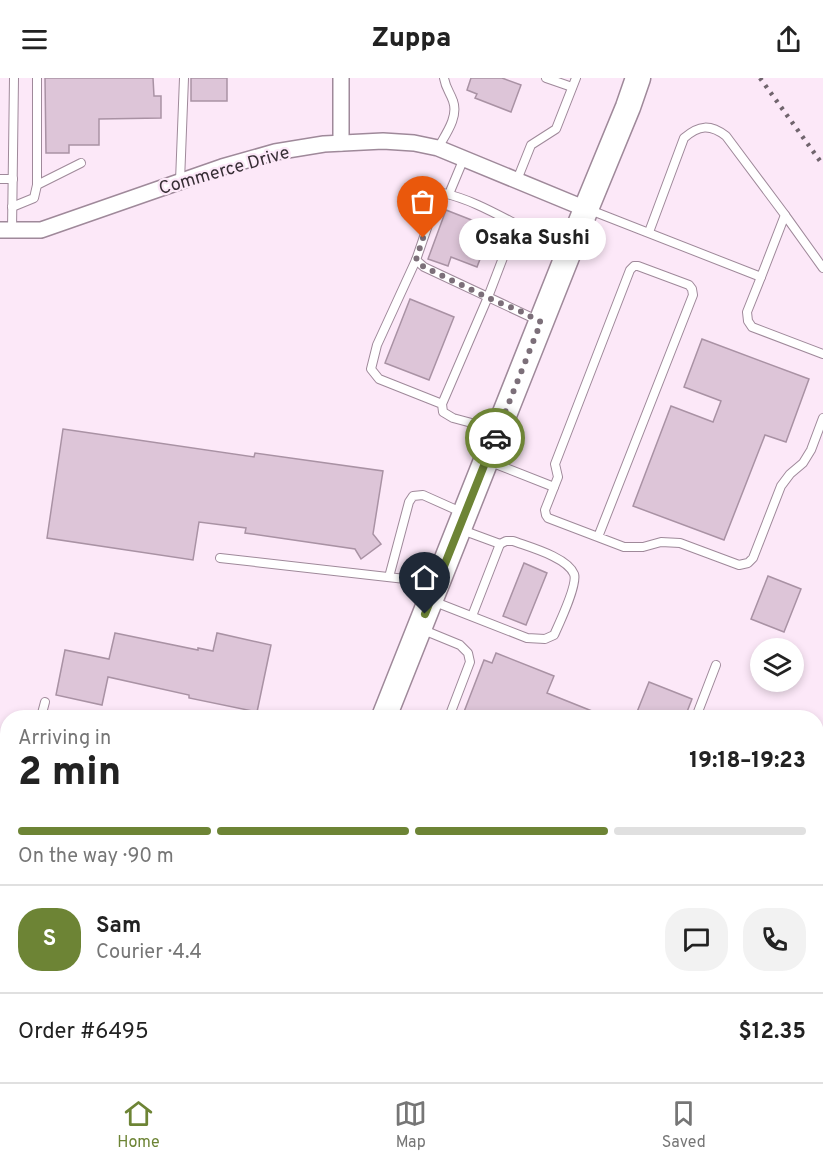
<!DOCTYPE html>
<meta charset="utf-8">
<style>
:root{--surface:#fff;--page:#f2f2f2;--text:#222;--muted:#767676;--line:#e0e0e0;--accent:#6d8435}
body{margin:0;font-family:Overpass,sans-serif;background:var(--page);color:var(--text);height:100vh;display:flex;flex-direction:column;font-size:22px;white-space:nowrap}
*{box-sizing:border-box;margin:0}
p{font-size:20px;color:var(--muted)}
.icon{flex:none;width:33px;height:33px;fill:none;stroke:currentColor;stroke-width:2;stroke-linecap:round;stroke-linejoin:round}
.map{position:relative;flex:1;overflow:hidden}
.panel{position:absolute;left:0px;top:632px;width:824px;height:374px;display:flex;flex-direction:column;background:var(--surface);border-radius:24px 24px 0 0;box-shadow:0 3px 9px #0003}
.panel>*{flex:none}
.tools{position:absolute;left:750px;top:560px;display:grid;gap:12px}
.tools a{display:grid;place-items:center;width:54px;height:54px;border-radius:50%;background:var(--surface);box-shadow:0 3px 9px #0003;font-size:30px}
.pin{position:absolute;display:grid;place-items:center;width:51px;height:51px;color:#fff;margin:-62px -26px;border-radius:50% 50% 50% 0;rotate:-45deg;box-shadow:0 0 6px #0007}
.pin .icon{rotate:45deg}
.courier{position:absolute;display:grid;place-items:center;width:60px;height:60px;margin:-30px;border:4px solid #6d8435;border-radius:50%;background:#fff;color:#222;box-shadow:0 2px 8px #0007}
.bubble{position:absolute;height:42px;border-radius:21px;background:var(--surface);box-shadow:0 3px 9px #0003;font-size:20px;font-weight:800;line-height:42px;text-align:center}
.head em{font-style:normal;font-weight:800}
.head div{display:flex;flex-direction:column-reverse}
.head{display:flex;align-items:center;justify-content:space-between;height:102px;padding:0 18px}
h1{font-size:39px;font-weight:800;line-height:45px}
.bar{display:grid;grid-template-columns:repeat(4,1fr);gap:9px 6px;align-content:center;height:72px;padding:0 18px}
.bar i{height:8px;border-radius:4px;background:var(--line)}
.bar .active{background:var(--accent)}
.bar p{grid-column:span 4}
.line{display:flex;align-items:center;gap:15px;padding:0 18px;border-top:2px solid var(--line)}
.line div{flex:1}
.round{display:grid;place-items:center;flex:none;width:63px;height:63px;border-radius:24px;background:var(--page)}
header{display:flex;justify-content:space-between;align-items:center;height:78px;padding:0 18px;background:var(--surface);font-size:27px;font-weight:800}
.tab-bar{display:flex;justify-content:space-around;align-items:center;height:84px;border-top:2px solid var(--line);background:var(--surface);font-size:16px;color:var(--muted)}
.tab-bar a{display:grid;justify-items:center;gap:3px}
.tab-bar .active{color:var(--accent)}
.map>svg:first-child{display:block}
.building{fill:#ddc5d8;stroke:#a992a4;stroke-width:1.5}
.lines{fill:none;stroke-linecap:round;stroke-linejoin:round}
.service-casing{stroke:#9f899a;stroke-width:10}
.minor-casing{stroke:#9f899a;stroke-width:18}
.primary-casing{stroke:#9f899a;stroke-width:27}
.service{stroke:#fff;stroke-width:8}
.minor{stroke:#fff;stroke-width:15}
.primary{stroke:#fff;stroke-width:24}
.rail{stroke:#70646d;stroke-width:4.5;stroke-dasharray:3 6;stroke-linecap:butt}
.done{stroke:#7c6f79;stroke-width:6;stroke-dasharray:0 10.8}
.route{stroke:#6d8435;stroke-width:8}
.labels{text-anchor:middle;stroke-width:4.5;stroke-linejoin:round;paint-order:stroke}
.street-label{font-size:18px;fill:#372e35;stroke:#fce8f8}
</style>
<header><svg class="icon" aria-label="menu" viewBox="0 0 24 24"><path d="M4 6h16M4 12h16M4 18h16"/></svg>Zuppa<svg class="icon" aria-label="share" viewBox="0 0 24 24"><path d="M12 15V3M7 8l5-5 5 5M5 13v7h14v-7"/></svg></header>
<div class="map">
<svg width="823" height="1004" viewBox="0 0 823 1004">
<rect width="100%" height="100%" fill="#fce8f8"/>
<g class="building">
<polygon points="45,0 153,0 154,18 161,18 161,40 99,41 99,67 69,67 69,75 46,75"/>
<rect x="191" y="0" width="36" height="23"/>
<polygon points="471,0 502,0 521,7 511,34 475,20 477,16 467,12"/>
<polygon points="446,132 492,150 477,189 451,179 448,188 428,181"/>
<polygon points="410,221 454,239 429,302 385,285"/>
<polygon points="702,261 809,301 786,364 765,357 724,462 633,428 671,328 713,344 721,323 684,309"/>
<polygon points="63,351 254,379 255,375 383,393 373,456 381,466 361,481 355,471 245,455 246,450 199,444 193,482 47,460"/>
<polygon points="524,485 547,495 526,547 503,538"/>
<polygon points="768,498 801,511 784,554 751,541"/>
<polygon points="115,555 198,572 198,570 213,573 217,555 271,567 257,634 189,620 189,617 108,599 102,627 56,617 65,572 109,581"/>
<polygon points="496,575 554,598 547,615 607,639 462,639 484,582 492,585"/>
<polygon points="649,604 692,621 685,639 635,639"/>
</g>
<g class="lines">
<defs>
<g id="service">
<polyline points="37,0 37,107"/>
<polyline points="546,0 572,9"/>
<path d="M 438,70 C 445,57 459,39 453,23 C 450,14 446,11 444,0"/>
<polyline points="0,101 13,101"/>
<polyline points="517,102 531,67 556,51 576,0"/>
<polyline points="180,103 184,0"/>
<polyline points="449,116 464,80"/>
<polyline points="12,129 34,120 37,107 81,85"/>
<path d="M 590,132 L 761,199 L 785,137 L 726,58 C 710,46 699,47 684,60 L 649,154"/>
<polyline points="785,137 823,190"/>
<polyline points="12,152 14,0"/>
<polyline points="416,182 424,189 537,242"/>
<polyline points="761,199 747,234 748,243 752,249 823,276"/>
<path d="M 442,326 L 379,301 L 371,291 L 377,267 L 416,182 L 438,118 L 443,115 C 469,121 491,133 514,145 L 514,151 L 488,219 L 442,326 L 443,334 L 453,340 L 494,351"/>
<polyline points="488,383 554,409"/>
<polyline points="598,459 693,217 692,211 689,207 638,188 634,188 630,192 555,386 558,399 545,432 546,437 548,440 624,469 643,469 661,464 680,465 739,487 748,485 753,480 781,408 790,396 803,385 811,372 823,340"/>
<polyline points="220,480 414,502 431,509"/>
<polyline points="389,499 409,424 413,418 423,417 461,434"/>
<path d="M 435,524 L 527,560 L 545,561 L 554,557 C 559,546 578,506 574,496 C 567,479 529,469 513,463 L 506,463 L 500,466 L 462,452"/>
<polyline points="472,538 500,466"/>
<polyline points="421,551 460,567 468,575 470,584 449,639"/>
<polyline points="41,639 45,624"/>
<polyline points="696,639 716,587"/>
<polyline points="0,807 8,807"/>
<polyline points="0,968 8,968"/>
<polyline points="254,998 271,1004"/>
<polyline points="528,1003 664,1000 682,1004"/>
<polyline points="38,1004 41,998"/>
<polyline points="80,1004 82,998"/>
<polyline points="114,1004 116,998"/>
<polyline points="493,1004 528,1004"/>
</g>
<g id="minor">
<polyline points="341,0 341,65"/>
<polyline points="0,152 41,152 222,89 275,74 324,66 383,63 414,65 438,70 586,131"/>
<polyline points="0,772 8,772"/>
</g>
<g id="primary">
<polyline points="384,639 586,131 628,29 638,0"/>
<polyline points="241,1004 244,998"/>
</g>
</defs>
<use href="#service" class="service-casing"/>
<use href="#minor" class="minor-casing"/>
<use href="#primary" class="primary-casing"/>
<use href="#service" class="service"/>
<use href="#minor" class="minor"/>
<use href="#primary" class="primary"/>
<polyline class="rail" points="760,0 823,87"/>
</g>
<g class="lines">
<polyline class="done" points="423,160 416,182 424,189 495,223 520,233 541,244 495,360"/>
<polyline class="route" points="425,536 495,360"/>
</g>
<g class="labels">
<g class="street-label">
<text transform="translate(224 92) rotate(-16)" y="6">Commerce Drive</text>
</g>
</g>
</svg>
<div class="tools">
<a><svg class="icon" aria-label="layers" viewBox="0 0 24 24"><path d="M12 4l9 5-9 5-9-5zM3 14l9 5 9-5"/></svg></a>
</div>
<div class="pin" style="left:423px;top:160px;background:#ea580c"><svg class="icon" aria-label="bag" viewBox="0 0 24 24"><path d="M5 8h14l-1 12H6zM9 8a3 3 0 0 1 6 0"/></svg></div>
<div class="pin" style="left:425px;top:536px;background:#1f2937"><svg class="icon" aria-label="home" viewBox="0 0 24 24"><path d="M3 11l9-7 9 7M6 9v11h12V9"/></svg></div>
<div class="courier" style="left:495px;top:360px"><svg class="icon" aria-label="car" viewBox="0 0 24 24"><path d="M5 17H2v-5l4-1 3-4h7l3 4 3 1v5h-3M9 17h6M6 11h13"/><circle cx="7" cy="17" r="2"/><circle cx="17" cy="17" r="2"/></svg></div>
<div class="bubble" style="left:459px;top:140px;width:147px">Osaka Sushi</div>
<section class="panel">
<div class="head"><div><h1>2 min</h1><p>Arriving in</p></div><em>19:18–19:23</em></div>
<div class="bar"><i class="active"></i><i class="active"></i><i class="active"></i><i></i><p>On the way · 90 m</p></div>
<div class="line" style="height:108px"><b class="round" style="background:var(--accent);color:#fff">S</b><div><b>Sam</b><p>Courier · 4.4</p></div><a class="round"><svg class="icon" aria-label="chat" viewBox="0 0 24 24"><path d="M4 5h16v11H9l-5 4z"/></svg></a><a class="round"><svg class="icon" aria-label="phone" viewBox="0 0 24 24"><path d="M5 4h4l2 5-3 2q2 4 5 5l2-3 5 2v4C11 20 4 13 5 4z"/></svg></a></div>
<div class="line" style="height:78px"><div>Order #6495</div><b>$12.35</b></div>
</section>
</div>
<nav class="tab-bar">
<a class="active"><svg class="icon" aria-label="home" viewBox="0 0 24 24"><path d="M3 11l9-7 9 7M6 9v11h12V9"/></svg>Home</a>
<a><svg class="icon" aria-label="map" viewBox="0 0 24 24"><path d="M3 6l6-2 6 2 6-2v14l-6 2-6-2-6 2zM9 4v14M15 6v14"/></svg>Map</a>
<a><svg class="icon" aria-label="saved" viewBox="0 0 24 24"><path d="M7 4h10v16l-5-4-5 4z"/></svg>Saved</a>
</nav>
